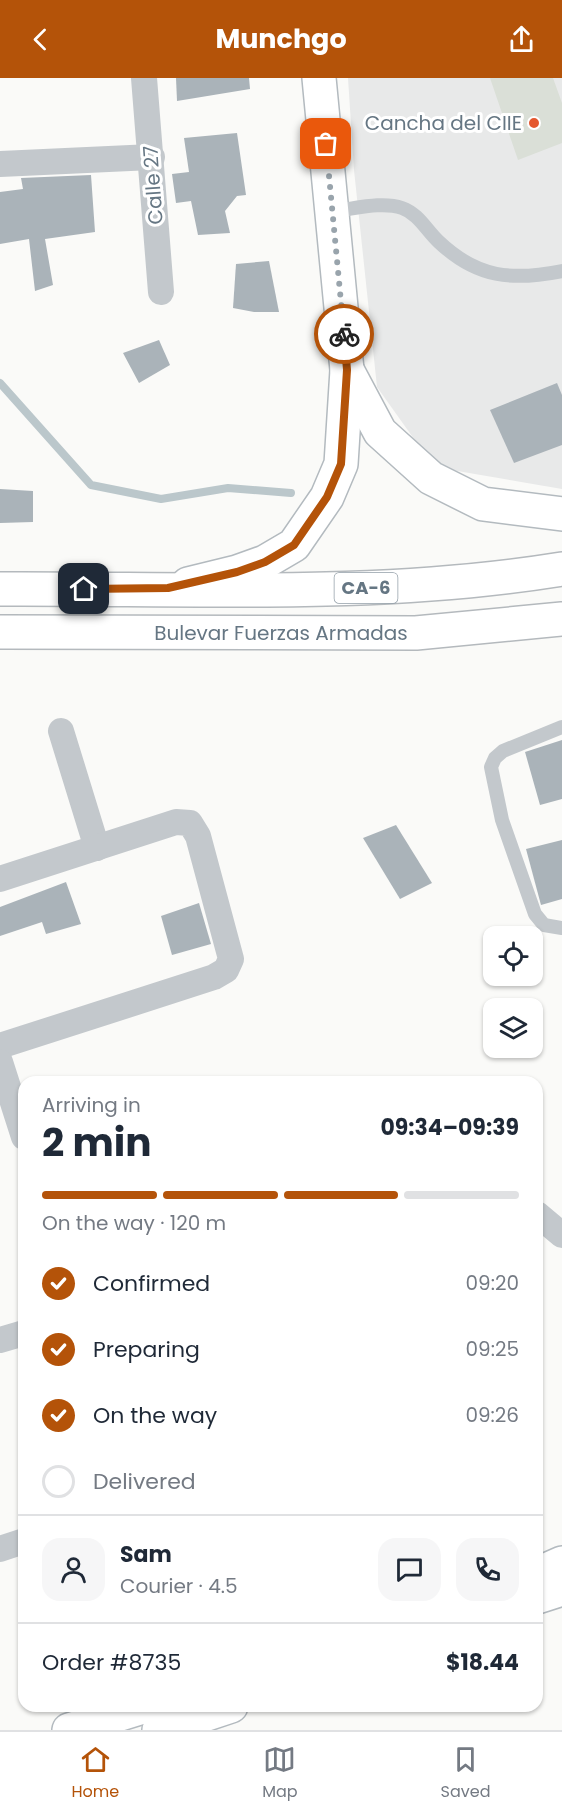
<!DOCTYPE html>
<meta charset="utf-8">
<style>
:root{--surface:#fff;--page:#f6f6f7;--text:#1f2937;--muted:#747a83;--line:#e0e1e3;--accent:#b45309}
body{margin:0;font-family:Poppins,sans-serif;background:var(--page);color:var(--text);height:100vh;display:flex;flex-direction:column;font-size:22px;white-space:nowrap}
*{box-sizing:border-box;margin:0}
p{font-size:20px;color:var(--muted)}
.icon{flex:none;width:33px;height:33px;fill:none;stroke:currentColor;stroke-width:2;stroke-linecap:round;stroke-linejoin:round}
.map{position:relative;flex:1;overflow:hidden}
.panel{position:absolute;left:18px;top:998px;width:525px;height:636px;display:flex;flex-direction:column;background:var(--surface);border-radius:18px;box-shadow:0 2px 4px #0004}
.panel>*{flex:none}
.buttons{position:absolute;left:483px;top:848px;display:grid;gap:12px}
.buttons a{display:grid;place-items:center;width:60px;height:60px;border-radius:12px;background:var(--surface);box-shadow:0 2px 4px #0004;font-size:30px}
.pin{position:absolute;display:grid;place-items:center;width:51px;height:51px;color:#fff;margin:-26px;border-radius:12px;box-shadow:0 3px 9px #0006}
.courier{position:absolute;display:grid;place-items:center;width:60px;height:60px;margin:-30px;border:4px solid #b45309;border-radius:50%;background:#fff;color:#222;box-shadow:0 2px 8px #0007}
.head em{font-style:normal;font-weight:700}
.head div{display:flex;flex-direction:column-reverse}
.head{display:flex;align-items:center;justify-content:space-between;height:102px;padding:0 24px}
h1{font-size:39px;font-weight:700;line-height:45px}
.bar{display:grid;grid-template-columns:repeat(4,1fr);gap:9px 6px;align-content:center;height:72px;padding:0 24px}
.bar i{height:8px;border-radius:4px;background:var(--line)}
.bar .selected{background:var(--accent)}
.bar p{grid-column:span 4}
.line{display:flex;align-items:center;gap:15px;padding:0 24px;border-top:2px solid var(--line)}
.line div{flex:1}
.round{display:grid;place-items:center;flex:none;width:63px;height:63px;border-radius:18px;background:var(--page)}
ol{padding:0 24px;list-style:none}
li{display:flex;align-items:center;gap:18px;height:66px}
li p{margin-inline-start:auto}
li .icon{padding:6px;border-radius:50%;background:var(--accent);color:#fff;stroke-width:4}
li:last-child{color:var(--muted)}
li i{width:33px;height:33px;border:3px solid var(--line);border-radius:50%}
header{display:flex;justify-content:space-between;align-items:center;height:78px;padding:0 24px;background:var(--accent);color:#fff;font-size:27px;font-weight:700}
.menu{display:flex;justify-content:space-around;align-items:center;height:84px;border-top:2px solid var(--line);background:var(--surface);font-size:16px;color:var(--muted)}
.menu a{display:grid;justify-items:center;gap:3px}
.menu .selected{color:var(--accent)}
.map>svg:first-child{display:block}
.built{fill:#e8e9e9}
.green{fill:#dadfd7}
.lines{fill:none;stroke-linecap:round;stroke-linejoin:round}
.stream{stroke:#bbc7cb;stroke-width:8}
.building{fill:#aab3b9}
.secondary-casing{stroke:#b3babf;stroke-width:36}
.highway-casing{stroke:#b4b9bd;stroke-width:36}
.lane{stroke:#c3c8cc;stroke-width:14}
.street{stroke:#c3c8cc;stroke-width:26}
.secondary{stroke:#fff;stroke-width:33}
.highway{stroke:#fff;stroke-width:33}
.done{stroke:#99a4ac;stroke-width:6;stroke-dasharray:0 10.8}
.route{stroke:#b45309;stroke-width:8}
.poi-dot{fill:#e4572e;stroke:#fff;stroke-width:2}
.labels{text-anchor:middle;stroke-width:6;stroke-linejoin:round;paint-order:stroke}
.shield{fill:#fff;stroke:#939fa8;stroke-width:1.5}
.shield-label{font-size:18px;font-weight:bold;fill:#657683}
.poi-label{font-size:20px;fill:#657683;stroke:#fff;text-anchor:end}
.street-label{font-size:20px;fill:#657683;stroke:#fff}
</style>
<header><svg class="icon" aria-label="back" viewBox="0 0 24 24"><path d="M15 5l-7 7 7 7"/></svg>Munchgo<svg class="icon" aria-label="share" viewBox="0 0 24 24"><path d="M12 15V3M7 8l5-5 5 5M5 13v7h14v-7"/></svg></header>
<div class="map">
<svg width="562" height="1652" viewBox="0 0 562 1652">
<rect width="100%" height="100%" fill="#fafaf8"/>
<polygon class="built" points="348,0 562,0 562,411 434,389 377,309 354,92"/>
<polygon class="green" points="490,0 553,0 562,25 562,65 518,82"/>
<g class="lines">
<polyline class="stream" points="0,305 91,407 161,421 228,410 291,415"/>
</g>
<g class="building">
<polygon points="176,0 249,0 250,11 177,23"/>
<polygon points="237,55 246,117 237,118 225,133 230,155 198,157 191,123 176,125 172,96 189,94 184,60"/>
<polygon points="91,97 95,154 45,161 53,207 35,213 29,161 0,166 0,114 23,111 21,100"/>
<polygon points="269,183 279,234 254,234 233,230 236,186"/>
<polygon points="159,262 170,287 139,305 123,275"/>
<polygon points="557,305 562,317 562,367 514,385 490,332"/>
<polygon points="0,411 33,413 33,444 0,445"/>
<polygon points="562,662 562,721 540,727 525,674"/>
<polygon points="396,747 432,805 400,821 363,760"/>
<polygon points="562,762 562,821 541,827 526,771"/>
<polygon points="66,804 81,846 46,856 42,844 0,858 0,829"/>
<polygon points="199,825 211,866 172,877 161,838"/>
</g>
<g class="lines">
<defs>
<g id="secondary">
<polyline points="347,292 380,354 431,400 483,426 562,436"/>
<polyline points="188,506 237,494 265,484 294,467 327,419 341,386 347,292 319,0"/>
<polyline points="537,1496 562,1485"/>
<polyline points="537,1519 562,1511"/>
<polyline points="69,1652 146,1628"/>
<polyline points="159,1652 231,1628"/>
</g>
<g id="highway">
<path d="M 0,511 C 187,510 377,521 562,491"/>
<polyline points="0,554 416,555 562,541"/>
</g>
</defs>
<use href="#secondary" class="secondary-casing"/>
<use href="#highway" class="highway-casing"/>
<g class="lane">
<path d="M 333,133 C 354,131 382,123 402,130 C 419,136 426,152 439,164 C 477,200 512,203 562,193"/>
<polyline points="562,649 503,673 495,680 491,689 502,742 535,836 544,847 562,850"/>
</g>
<g class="street">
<polyline points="144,0 161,214"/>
<polyline points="0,86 152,79"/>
<polyline points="61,653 97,770"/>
<polyline points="0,801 176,744 190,745 198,758 231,881 226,892 214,899 0,968"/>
<polyline points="0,984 24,1059"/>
<polyline points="537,1136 562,1157"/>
<polyline points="0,1262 24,1255"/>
<polyline points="0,1471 24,1463"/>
</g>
<use href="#secondary" class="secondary"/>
<use href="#highway" class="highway"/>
</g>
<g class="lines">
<polyline class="done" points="326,66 344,256"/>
<polyline class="route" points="84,511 168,510 237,494 265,484 294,467 327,419 341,386 347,292 344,256"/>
</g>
<circle class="poi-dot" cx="534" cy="45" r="6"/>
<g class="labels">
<rect class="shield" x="334.5" y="495" width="63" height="30" rx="4.5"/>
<g class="shield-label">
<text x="366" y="516">CA-6</text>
</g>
<g class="poi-label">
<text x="522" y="52">Cancha del CIIE</text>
</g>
<g class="street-label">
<text transform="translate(153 107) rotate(-94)" y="7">Calle 27</text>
<text x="281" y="562">Bulevar Fuerzas Armadas</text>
</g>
</g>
</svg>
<div class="buttons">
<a><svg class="icon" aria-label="locate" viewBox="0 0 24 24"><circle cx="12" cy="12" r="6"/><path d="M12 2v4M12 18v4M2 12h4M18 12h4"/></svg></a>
<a><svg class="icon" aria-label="layers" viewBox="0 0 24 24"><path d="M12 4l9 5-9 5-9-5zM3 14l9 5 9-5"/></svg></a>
</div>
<div class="pin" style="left:326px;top:66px;background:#ea580c"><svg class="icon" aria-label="bag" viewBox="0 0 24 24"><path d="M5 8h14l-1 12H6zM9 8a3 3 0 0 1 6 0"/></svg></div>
<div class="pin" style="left:84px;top:511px;background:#1f2937"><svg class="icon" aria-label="home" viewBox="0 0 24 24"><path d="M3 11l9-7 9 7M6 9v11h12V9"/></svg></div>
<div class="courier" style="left:344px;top:256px"><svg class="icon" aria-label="bike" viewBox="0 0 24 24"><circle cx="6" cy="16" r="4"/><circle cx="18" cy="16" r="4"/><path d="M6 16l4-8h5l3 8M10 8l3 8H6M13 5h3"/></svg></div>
<section class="panel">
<div class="head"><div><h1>2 min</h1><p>Arriving in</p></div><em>09:34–09:39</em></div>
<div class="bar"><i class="selected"></i><i class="selected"></i><i class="selected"></i><i></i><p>On the way · 120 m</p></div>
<ol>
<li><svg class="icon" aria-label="check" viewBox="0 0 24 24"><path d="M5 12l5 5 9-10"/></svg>Confirmed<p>09:20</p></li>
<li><svg class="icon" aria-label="check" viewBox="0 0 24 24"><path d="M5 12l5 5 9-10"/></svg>Preparing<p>09:25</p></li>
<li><svg class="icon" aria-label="check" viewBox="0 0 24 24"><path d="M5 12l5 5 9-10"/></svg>On the way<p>09:26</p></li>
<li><i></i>Delivered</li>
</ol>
<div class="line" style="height:108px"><a class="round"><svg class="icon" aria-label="person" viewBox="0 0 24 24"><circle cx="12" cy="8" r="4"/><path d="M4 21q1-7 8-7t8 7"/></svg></a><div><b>Sam</b><p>Courier · 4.5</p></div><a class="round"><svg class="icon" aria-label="chat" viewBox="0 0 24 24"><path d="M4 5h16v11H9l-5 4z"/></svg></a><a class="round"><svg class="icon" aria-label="phone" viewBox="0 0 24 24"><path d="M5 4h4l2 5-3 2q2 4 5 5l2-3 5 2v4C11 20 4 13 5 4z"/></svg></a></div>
<div class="line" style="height:78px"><div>Order #8735</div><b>$18.44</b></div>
</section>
</div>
<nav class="menu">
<a class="selected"><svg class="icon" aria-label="home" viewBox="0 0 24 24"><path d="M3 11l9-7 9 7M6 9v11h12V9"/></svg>Home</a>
<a><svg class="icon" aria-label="map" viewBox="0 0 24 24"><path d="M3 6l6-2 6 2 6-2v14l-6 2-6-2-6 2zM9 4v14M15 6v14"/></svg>Map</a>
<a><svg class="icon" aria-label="saved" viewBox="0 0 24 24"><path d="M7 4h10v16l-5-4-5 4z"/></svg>Saved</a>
</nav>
